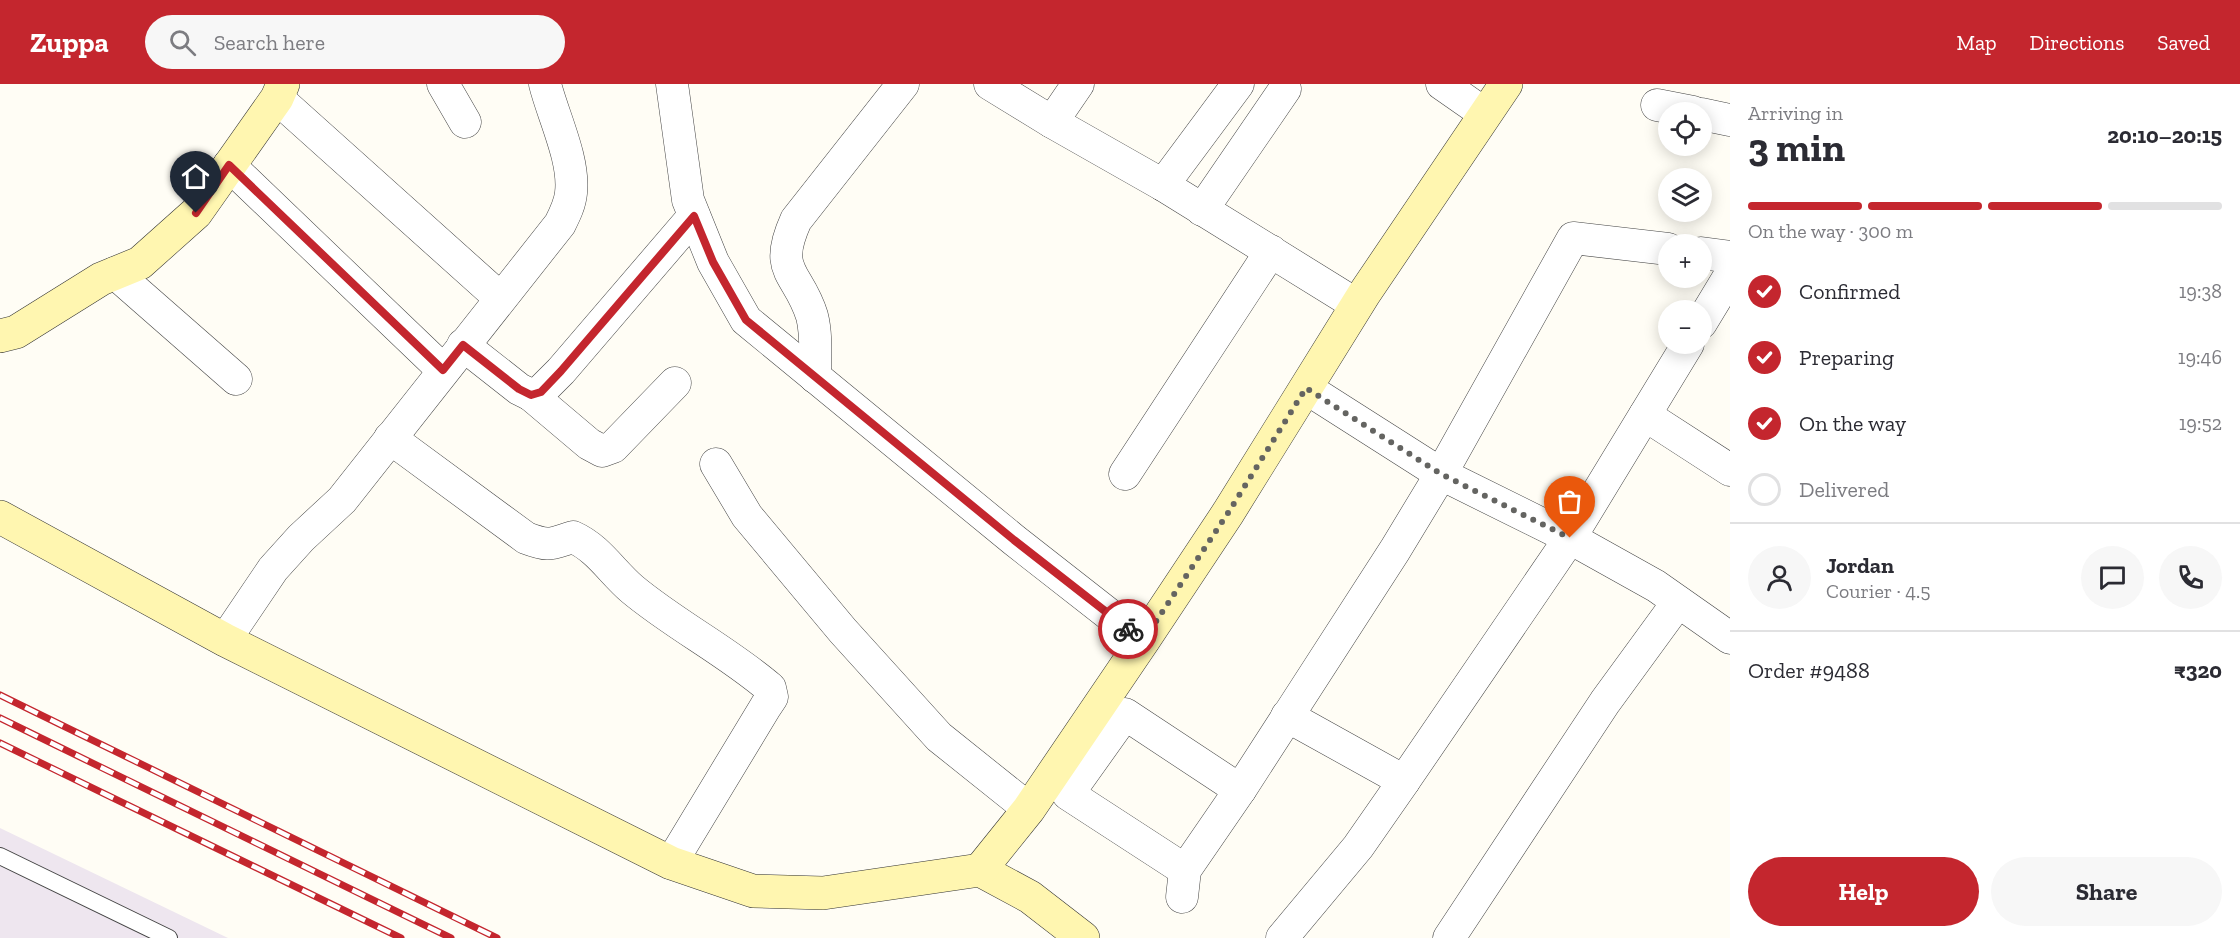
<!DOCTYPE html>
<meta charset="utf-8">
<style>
:root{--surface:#fff;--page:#f7f7f7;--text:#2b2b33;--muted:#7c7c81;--line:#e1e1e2;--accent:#c4262e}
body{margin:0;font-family:"Zilla Slab",serif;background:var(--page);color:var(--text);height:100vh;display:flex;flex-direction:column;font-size:22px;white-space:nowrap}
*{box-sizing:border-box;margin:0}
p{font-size:20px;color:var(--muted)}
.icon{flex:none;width:33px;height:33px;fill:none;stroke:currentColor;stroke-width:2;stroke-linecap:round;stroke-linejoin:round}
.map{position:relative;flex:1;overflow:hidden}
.drawer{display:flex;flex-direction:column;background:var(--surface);width:510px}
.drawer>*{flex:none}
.controls{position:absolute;left:1658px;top:18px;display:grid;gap:12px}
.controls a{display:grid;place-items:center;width:54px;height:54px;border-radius:50%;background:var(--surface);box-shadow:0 3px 15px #0003;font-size:30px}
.pin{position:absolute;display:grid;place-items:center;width:51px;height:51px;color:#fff;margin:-62px -26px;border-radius:50% 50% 50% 0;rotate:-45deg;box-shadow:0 0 6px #0007}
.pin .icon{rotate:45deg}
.courier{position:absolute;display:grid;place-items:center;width:60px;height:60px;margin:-30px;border:4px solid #c4262e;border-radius:50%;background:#fff;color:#222;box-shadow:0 2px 8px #0007}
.overview em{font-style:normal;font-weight:800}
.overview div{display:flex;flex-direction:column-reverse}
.overview{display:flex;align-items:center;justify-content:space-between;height:102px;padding:0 18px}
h1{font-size:39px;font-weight:800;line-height:45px}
.bar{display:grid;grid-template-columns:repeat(4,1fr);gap:9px 6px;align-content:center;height:72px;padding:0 18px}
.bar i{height:8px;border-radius:4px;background:var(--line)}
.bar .current{background:var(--accent)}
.bar p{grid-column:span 4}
.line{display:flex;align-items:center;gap:15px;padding:0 18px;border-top:2px solid var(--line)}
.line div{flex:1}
.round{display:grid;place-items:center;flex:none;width:63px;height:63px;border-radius:32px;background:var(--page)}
ol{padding:0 18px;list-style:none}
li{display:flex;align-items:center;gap:18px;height:66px}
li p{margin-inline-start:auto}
li .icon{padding:6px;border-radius:50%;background:var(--accent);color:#fff;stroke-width:4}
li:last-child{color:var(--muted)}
li i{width:33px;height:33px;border:3px solid var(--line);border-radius:50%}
.action{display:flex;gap:12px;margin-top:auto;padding:12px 18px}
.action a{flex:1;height:69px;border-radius:36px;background:var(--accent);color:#fff;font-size:24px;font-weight:800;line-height:69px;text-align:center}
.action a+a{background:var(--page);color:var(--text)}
header{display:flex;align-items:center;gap:36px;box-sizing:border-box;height:84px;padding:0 30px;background:var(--accent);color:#fff}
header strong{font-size:28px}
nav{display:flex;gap:33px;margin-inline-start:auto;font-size:21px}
.search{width:420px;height:54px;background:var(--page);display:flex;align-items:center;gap:15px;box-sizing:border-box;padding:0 21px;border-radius:33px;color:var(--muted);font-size:22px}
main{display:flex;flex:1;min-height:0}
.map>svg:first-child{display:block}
.industrial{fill:#eee6ef}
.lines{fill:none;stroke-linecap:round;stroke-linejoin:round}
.lane-casing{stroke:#444;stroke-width:18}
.street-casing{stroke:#444;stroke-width:33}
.secondary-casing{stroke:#333;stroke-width:34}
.lane{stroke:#fff;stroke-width:16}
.street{stroke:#fff;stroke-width:32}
.secondary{stroke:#fff6b0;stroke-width:33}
.rail-casing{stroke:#c4262e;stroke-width:7}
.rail{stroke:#fff;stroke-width:4.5;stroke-dasharray:14;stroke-linecap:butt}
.done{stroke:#646461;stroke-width:6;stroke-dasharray:0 10.8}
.route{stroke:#c4262e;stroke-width:8}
</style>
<header>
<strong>Zuppa</strong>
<div class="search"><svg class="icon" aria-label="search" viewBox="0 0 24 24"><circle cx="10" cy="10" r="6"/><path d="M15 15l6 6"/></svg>Search here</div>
<nav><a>Map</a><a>Directions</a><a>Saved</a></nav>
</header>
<main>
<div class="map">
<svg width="1730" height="854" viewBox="0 0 1730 854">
<rect width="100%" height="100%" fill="#fffdf5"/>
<polygon class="industrial" points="0,744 228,854 0,854"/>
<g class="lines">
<defs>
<polyline id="lane" points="0,772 169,854"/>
<g id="street">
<polyline points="443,0 465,38"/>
<polyline points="672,0 688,116 713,178 746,236 1014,456 1143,557"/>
<polyline points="990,0 1052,38 1163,101 1357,221"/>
<polyline points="1442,0 1485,30"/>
<polyline points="277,14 500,214"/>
<polyline points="1657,21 1693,28"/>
<polyline points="1701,30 1730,36"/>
<polyline points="1052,38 1078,0"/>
<polyline points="229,81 443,286"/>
<polyline points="1163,101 1238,0"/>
<polyline points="1202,126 1285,5"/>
<polyline points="1701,169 1730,173"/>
<polyline points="115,189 236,295"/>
<polyline points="1701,239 1730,191"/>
<polyline points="463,261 519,305 531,311 541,307 561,287 694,132"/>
<path d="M 815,293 C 815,274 817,251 812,232 C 798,187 772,189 796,136 L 903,0"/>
<polyline points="1306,304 1441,390 1570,454 1656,502 1730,554"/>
<polyline points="531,311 589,360 602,367 613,363 675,299"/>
<polyline points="1645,331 1730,386"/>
<path d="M 390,354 L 526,454 C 550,463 550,460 573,453 C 598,464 612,488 632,505 C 675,541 727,567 770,604 L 772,613 L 766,622 L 671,779"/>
<polyline points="716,380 747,432 843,547 939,653 1029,725"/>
<polyline points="1125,390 1271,167"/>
<path d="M 225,556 L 273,485 L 301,454 L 342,416 L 560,140 C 565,130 570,120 571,109 C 575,76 553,32 545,0"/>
<polyline points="1404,697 1570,454 1688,260"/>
<polyline points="1185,786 1068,710 1125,630 1240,706 1395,466 1441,390 1573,154 1668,165"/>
<polyline points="1182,813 1185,786 1240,706"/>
<polyline points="1282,854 1358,763 1404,697 1287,632"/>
<polyline points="1449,854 1605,618 1678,518"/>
</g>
<g id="secondary">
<polyline points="0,252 16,248 101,195 140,179 196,129 277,14 283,0"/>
<polyline points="0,433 225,556 671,779 753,807 823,809 980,786 1030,813 1083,854"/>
<polyline points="980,786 1029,725 1143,557 1228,429 1364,210 1506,0"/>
</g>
</defs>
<use href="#lane" class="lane-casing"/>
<use href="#street" class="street-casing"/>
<use href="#secondary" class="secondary-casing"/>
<use href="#lane" class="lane"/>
<use href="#street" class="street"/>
<use href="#secondary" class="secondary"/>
<defs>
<g id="rail">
<polyline points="0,611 497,854"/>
<polyline points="0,634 451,854"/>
<polyline points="0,659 401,854"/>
</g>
</defs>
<use href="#rail" class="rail-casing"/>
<use href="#rail" class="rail"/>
</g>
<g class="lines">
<polyline class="done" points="1128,545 1143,557 1228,429 1306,304 1441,390 1570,454"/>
<polyline class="route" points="196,129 229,81 443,286 463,261 519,305 531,311 541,308 561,287 694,132 713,178 746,236 1014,456 1128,545"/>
</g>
</svg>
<div class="controls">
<a><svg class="icon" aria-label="locate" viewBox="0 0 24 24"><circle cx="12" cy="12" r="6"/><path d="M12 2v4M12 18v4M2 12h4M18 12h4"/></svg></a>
<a><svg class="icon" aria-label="layers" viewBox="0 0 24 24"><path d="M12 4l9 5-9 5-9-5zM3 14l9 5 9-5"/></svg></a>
<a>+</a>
<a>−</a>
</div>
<div class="pin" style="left:1570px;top:454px;background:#ea580c"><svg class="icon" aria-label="bag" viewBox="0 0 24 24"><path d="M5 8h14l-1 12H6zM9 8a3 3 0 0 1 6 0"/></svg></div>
<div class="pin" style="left:196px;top:129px;background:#1f2937"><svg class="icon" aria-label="home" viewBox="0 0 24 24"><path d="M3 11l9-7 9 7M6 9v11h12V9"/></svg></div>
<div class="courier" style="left:1128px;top:545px"><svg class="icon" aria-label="bike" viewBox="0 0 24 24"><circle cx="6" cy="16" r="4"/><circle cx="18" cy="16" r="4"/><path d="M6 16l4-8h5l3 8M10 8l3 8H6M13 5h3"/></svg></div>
</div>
<section class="drawer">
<div class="overview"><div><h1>3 min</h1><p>Arriving in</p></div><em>20:10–20:15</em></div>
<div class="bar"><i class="current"></i><i class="current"></i><i class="current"></i><i></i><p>On the way · 300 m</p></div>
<ol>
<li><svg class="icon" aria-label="check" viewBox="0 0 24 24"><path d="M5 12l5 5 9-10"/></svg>Confirmed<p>19:38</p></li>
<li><svg class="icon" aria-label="check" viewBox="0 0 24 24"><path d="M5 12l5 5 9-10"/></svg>Preparing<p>19:46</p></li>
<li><svg class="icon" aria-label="check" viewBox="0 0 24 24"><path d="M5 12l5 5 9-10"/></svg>On the way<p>19:52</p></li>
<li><i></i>Delivered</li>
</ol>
<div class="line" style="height:108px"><a class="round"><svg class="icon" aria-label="person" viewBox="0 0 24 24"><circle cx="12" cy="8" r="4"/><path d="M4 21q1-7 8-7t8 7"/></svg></a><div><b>Jordan</b><p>Courier · 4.5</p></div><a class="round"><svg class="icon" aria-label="chat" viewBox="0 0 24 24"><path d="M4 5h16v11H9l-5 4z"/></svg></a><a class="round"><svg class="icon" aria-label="phone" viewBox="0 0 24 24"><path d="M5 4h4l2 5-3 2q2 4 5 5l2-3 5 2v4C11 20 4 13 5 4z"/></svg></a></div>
<div class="line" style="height:78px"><div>Order #9488</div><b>₹320</b></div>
<div class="action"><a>Help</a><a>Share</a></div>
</section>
</main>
